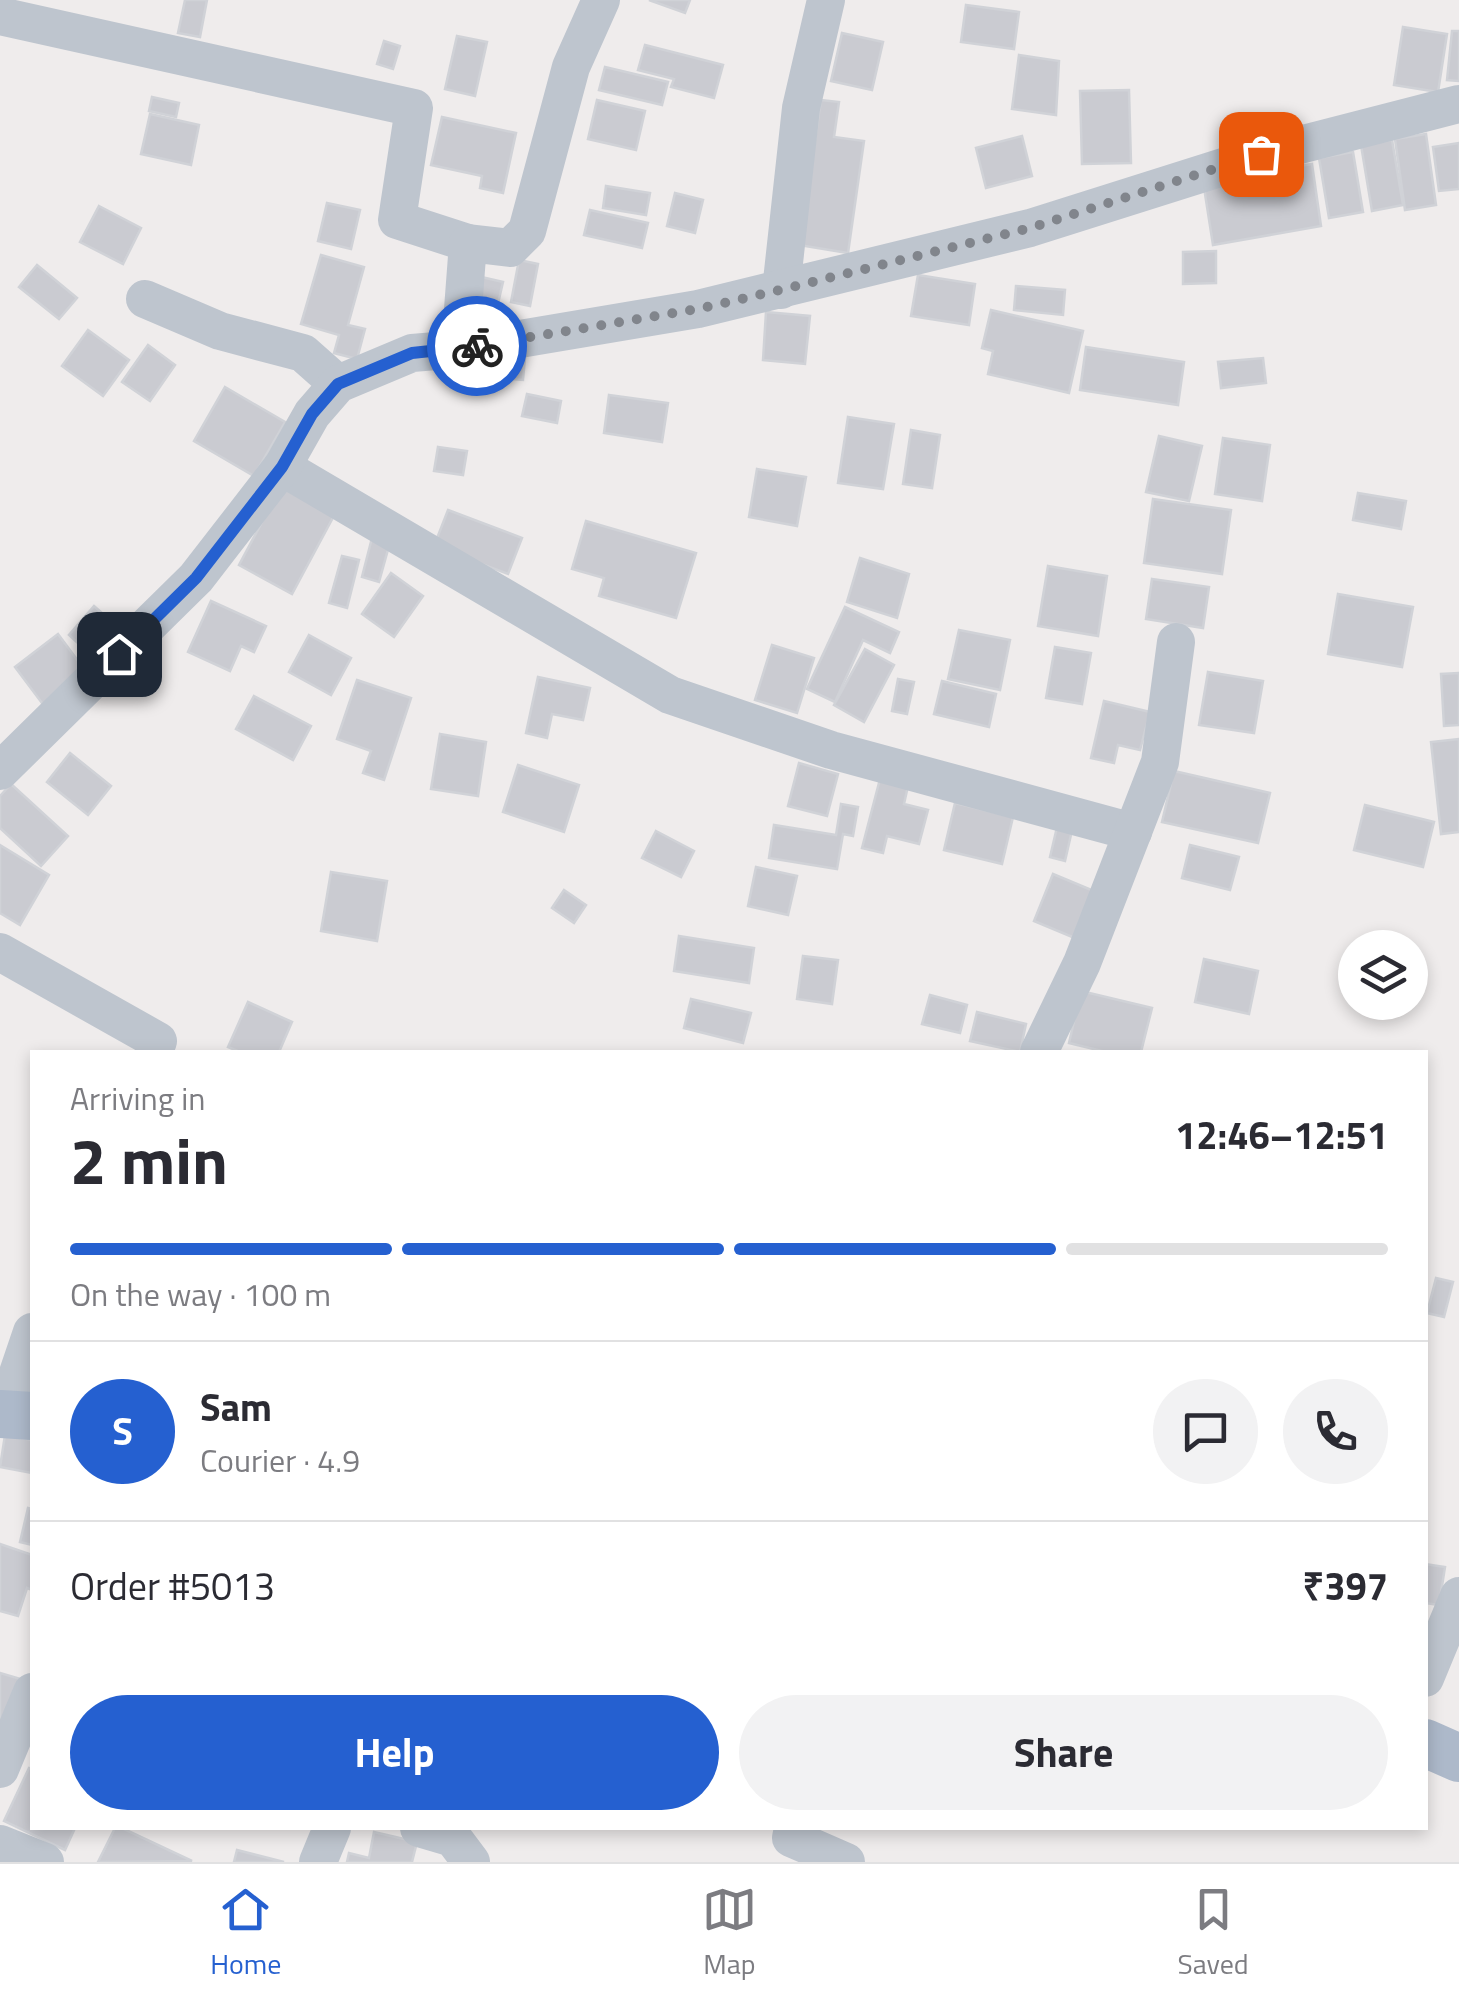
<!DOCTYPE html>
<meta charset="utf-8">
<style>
:root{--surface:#fff;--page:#f2f2f3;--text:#2b2b33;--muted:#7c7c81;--line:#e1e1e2;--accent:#2560d0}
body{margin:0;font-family:"Titillium Web",sans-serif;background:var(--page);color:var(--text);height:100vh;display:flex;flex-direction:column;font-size:38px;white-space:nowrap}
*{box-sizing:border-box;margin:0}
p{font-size:32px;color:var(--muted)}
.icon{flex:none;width:55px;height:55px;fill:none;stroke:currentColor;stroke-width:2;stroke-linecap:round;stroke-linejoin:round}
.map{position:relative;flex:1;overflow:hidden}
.drawer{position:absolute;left:30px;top:1050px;width:1398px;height:780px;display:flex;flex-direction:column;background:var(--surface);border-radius:0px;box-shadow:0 5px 15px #0003}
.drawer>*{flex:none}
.controls{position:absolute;left:1338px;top:930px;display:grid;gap:20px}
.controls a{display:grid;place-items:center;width:90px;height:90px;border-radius:50%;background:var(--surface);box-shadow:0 5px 15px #0003;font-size:50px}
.pin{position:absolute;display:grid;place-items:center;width:85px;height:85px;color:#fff;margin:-42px;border-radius:20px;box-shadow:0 5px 15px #0006}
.courier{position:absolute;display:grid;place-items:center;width:100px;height:100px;margin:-50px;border:8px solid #2560d0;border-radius:50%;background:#fff;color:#222;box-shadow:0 2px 12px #0007}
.head em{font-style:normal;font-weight:700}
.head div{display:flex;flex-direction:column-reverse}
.head{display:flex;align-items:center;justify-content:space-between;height:170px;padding:0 40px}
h1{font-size:65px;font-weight:700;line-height:75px}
.bar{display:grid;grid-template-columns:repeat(4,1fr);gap:15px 10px;align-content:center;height:120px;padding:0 40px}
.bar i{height:12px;border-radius:8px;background:var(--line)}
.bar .selected{background:var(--accent)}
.bar p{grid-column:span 4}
.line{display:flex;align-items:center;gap:25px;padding:0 40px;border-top:2px solid var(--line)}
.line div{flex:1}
.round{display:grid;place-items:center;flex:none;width:105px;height:105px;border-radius:52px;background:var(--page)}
.action{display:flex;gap:20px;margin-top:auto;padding:20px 40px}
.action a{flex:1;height:115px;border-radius:60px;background:var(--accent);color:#fff;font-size:40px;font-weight:700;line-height:115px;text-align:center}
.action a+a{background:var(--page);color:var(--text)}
.menu{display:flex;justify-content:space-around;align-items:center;height:140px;border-top:2px solid var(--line);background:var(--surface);font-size:28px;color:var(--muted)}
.menu a{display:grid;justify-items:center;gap:5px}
.menu .selected{color:var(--accent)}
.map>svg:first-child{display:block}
.building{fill:#cacbd1;stroke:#d0d2d7;stroke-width:2.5}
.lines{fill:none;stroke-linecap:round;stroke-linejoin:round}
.minor{stroke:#bec5ce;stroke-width:38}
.major{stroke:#adb9ca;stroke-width:48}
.done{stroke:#81858c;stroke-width:10;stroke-dasharray:0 18}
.route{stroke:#2560d0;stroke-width:12}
</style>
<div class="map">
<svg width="1459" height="1862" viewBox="0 0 1459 1862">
<rect width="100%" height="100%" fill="#efecec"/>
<g class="building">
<polygon points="185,0 207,0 200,37 178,33"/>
<polygon points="649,0 690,0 685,13"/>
<polygon points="966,5 1019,12 1014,49 961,42"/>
<polygon points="1403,27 1447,34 1438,92 1394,85"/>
<polygon points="1452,31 1459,31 1459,81 1447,80"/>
<polygon points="842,33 883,42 872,90 831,81"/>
<polygon points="457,36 487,42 475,96 445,89"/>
<polygon points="384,41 400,46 393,69 377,64"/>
<polygon points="645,45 723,65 714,98 671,87 674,79 638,70"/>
<polygon points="1019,55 1059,61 1056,115 1012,109"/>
<polygon points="605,67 668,82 662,105 599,90"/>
<polygon points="1129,90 1131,163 1082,164 1080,91"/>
<polygon points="152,97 179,103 176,117 149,111"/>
<polygon points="597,100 645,111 636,150 588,139"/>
<polygon points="821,100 839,102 834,137 864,141 848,253 799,245"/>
<polygon points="150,114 199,125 191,165 141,154"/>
<polygon points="442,117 516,133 503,193 480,188 482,176 431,165"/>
<polygon points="1426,134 1436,205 1405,210 1395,139"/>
<polygon points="1022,136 1032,176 986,188 976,148"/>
<polygon points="1392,140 1403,205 1372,211 1361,145"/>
<polygon points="1459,143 1459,189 1439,191 1433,147"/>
<polygon points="1353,152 1363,212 1329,218 1319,158"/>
<polygon points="1312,164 1321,226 1213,245 1203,181"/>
<polygon points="606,186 650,193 646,215 603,208"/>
<polygon points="675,193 703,200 695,233 667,226"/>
<polygon points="327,203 360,210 351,249 318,241"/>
<polygon points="99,206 141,228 123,264 80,242"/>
<polygon points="590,210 648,223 642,248 584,235"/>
<polygon points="1216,251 1216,283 1183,284 1183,252"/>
<polygon points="321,255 364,267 348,325 365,329 357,359 334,353 339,335 301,324"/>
<polygon points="519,260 538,264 530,306 511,302"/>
<polygon points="37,265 77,298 59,319 19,287"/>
<polygon points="918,275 975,284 969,325 911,316"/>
<polygon points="477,276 503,282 493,325 467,320"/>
<polygon points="1016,286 1065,290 1063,315 1014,310"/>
<polygon points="991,310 1083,331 1069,393 988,374 993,351 982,348"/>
<polygon points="766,312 810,316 805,364 763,360"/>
<polygon points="88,330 129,360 103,396 62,366"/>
<polygon points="148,345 175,365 150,401 122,382"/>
<polygon points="503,345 526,347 523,380 500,378"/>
<polygon points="1086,347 1184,362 1178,405 1080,390"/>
<polygon points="1263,358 1266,383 1221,388 1218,362"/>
<polygon points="225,387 285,422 254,476 194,441"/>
<polygon points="527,394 561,401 557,423 522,416"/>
<polygon points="609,395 668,403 662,442 604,433"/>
<polygon points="848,417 894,424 883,489 838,483"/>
<polygon points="911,430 940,435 932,488 903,484"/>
<polygon points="1159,436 1202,446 1189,501 1146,492"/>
<polygon points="1223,438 1270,445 1262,501 1215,494"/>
<polygon points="438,447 467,451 463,475 434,471"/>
<polygon points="757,469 806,477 797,526 749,517"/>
<polygon points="284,481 337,510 292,594 239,565"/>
<polygon points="1358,493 1406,501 1401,529 1353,520"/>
<polygon points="1153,499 1231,510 1222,574 1144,563"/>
<polygon points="448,510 522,538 508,574 434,546"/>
<polygon points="586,521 696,553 676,618 599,596 604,578 572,569"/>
<polygon points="374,530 392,535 379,582 362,577"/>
<polygon points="342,556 359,560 347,608 329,603"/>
<polygon points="860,558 909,574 897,618 847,602"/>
<polygon points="1048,566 1107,576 1098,636 1038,626"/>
<polygon points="391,573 423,596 394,637 362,614"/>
<polygon points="1152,579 1209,587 1203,628 1146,619"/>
<polygon points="1338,594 1413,607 1402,667 1328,654"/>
<polygon points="211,601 266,626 254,652 241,646 230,671 188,652"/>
<polygon points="94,606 120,629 94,658 69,635"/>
<polygon points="845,607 899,632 890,653 863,640 835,702 807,689"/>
<polygon points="959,630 1010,640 1000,690 948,679"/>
<polygon points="58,634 87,673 45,707 15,667"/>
<polygon points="309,635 351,658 331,695 289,672"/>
<polygon points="772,645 814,658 797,713 755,700"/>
<polygon points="1055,647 1091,653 1082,704 1046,698"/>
<polygon points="865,649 894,665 864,722 834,705"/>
<polygon points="1208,672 1263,681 1254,733 1199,725"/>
<polygon points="1459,673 1459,725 1444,726 1441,674"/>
<polygon points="538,677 590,688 583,720 552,714 547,738 526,733"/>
<polygon points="898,679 914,682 907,714 892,711"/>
<polygon points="357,680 411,698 384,780 363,773 371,751 337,739"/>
<polygon points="942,681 996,694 989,727 934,714"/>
<polygon points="254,696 311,726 293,760 236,729"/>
<polygon points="1104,701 1150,712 1140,750 1118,745 1114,763 1091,758"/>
<polygon points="440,734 486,742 478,796 431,789"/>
<polygon points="1459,739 1459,832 1441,834 1431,742"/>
<polygon points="70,753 111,786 88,815 47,782"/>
<polygon points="799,763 838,774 827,816 788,806"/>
<polygon points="518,765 579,785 564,832 503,812"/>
<polygon points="1174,771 1270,793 1258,843 1162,822"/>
<polygon points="880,779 908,786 904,804 928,810 919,844 887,836 883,853 862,848"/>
<polygon points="11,784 68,836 41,866 0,828 0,796"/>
<polygon points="955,803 1013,817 1002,864 944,850"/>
<polygon points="841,804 858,807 853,836 843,834 837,869 769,858 774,825 836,835"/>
<polygon points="1365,805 1434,822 1423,867 1354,850"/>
<polygon points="1058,823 1073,826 1065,861 1050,857"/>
<polygon points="656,831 694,851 681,877 642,858"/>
<polygon points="0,845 49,875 20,925 0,913"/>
<polygon points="1190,845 1239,857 1230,890 1182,878"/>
<polygon points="756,867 797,876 788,915 748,906"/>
<polygon points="331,872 387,881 377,941 321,931"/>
<polygon points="1053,874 1101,894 1082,941 1034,921"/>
<polygon points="564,890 586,905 574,923 552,908"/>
<polygon points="679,936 754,948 749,983 674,971"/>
<polygon points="803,956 838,960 832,1004 797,999"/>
<polygon points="1204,959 1258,971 1249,1014 1195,1002"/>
<polygon points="1081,991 1152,1008 1141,1052 1106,1052 1069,1043"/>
<polygon points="930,995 967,1005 960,1033 922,1024"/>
<polygon points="691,999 751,1013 743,1043 684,1028"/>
<polygon points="248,1002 292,1022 279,1052 240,1052 228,1047"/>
<polygon points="977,1012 1026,1024 1020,1052 970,1041"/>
<polygon points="1436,1278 1453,1282 1444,1317 1427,1313"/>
<polygon points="5,1435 32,1440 32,1473 0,1467"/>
<polygon points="28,1508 32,1509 32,1545 20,1542"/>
<polygon points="0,1544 32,1555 32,1590 27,1588 18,1616 0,1611"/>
<polygon points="1425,1564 1445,1567 1439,1605 1425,1603"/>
<polygon points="0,1673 24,1680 0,1743"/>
<polygon points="29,1768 32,1769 32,1828 75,1828 65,1850 4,1821"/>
<polygon points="115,1828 122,1828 192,1861 98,1862"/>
<polygon points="374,1832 417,1842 412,1862 347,1862 349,1853 369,1858"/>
<polygon points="237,1850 284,1862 234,1862"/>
</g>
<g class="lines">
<g class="minor">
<polyline points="0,16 414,108 397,220 468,243"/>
<polyline points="781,290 801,108 826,0"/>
<polyline points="145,299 220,331 303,353 338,384"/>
<polyline points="460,349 468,243 510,248 527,231 571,67 601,0"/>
<polyline points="282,467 670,695 831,750 1133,832"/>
<polyline points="0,771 196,578 282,467 312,414 338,384 412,353 460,349 698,309 1030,228 1261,155 1459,104"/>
<polyline points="0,952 158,1041 154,1052"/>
<polyline points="1039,1052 1082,963 1160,762 1176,642"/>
<polyline points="4,1414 32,1332"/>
<polyline points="1425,1678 1459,1596"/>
<polyline points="0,1769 32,1692"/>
<polyline points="419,1828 453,1838 471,1862"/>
<polyline points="793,1828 791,1838 846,1862"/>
<polyline points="0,1844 45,1862"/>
<polyline points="318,1862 332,1828"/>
</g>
<g class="major">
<polyline points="0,1414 32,1416"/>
<polyline points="1425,1743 1459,1758"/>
</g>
</g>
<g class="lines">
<polyline class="done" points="477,346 698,309 780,290 1030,228 1261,154"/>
<polyline class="route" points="119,654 196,578 282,467 312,414 338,384 412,353 477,346"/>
</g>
</svg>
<div class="controls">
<a><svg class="icon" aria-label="layers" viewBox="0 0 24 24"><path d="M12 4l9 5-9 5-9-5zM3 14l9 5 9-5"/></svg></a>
</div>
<div class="pin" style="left:1261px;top:154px;background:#ea580c"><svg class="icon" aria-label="bag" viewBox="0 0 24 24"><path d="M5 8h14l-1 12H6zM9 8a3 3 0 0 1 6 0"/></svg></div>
<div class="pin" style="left:119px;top:654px;background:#1f2937"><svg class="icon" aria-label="home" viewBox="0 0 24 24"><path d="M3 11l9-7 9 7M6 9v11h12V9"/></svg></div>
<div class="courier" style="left:477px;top:346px"><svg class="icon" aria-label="bike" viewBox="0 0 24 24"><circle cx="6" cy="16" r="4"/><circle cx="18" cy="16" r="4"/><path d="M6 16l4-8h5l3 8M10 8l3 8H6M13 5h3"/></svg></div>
<section class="drawer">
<div class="head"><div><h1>2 min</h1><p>Arriving in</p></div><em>12:46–12:51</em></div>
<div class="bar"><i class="selected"></i><i class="selected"></i><i class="selected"></i><i></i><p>On the way · 100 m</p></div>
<div class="line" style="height:180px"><b class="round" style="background:var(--accent);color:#fff">S</b><div><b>Sam</b><p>Courier · 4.9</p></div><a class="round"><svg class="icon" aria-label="chat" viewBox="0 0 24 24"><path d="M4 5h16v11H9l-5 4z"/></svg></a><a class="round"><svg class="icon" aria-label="phone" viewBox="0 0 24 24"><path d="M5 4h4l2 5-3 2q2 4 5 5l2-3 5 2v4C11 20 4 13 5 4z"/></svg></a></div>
<div class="line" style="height:130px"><div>Order #5013</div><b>₹397</b></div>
<div class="action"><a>Help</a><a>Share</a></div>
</section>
</div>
<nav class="menu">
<a class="selected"><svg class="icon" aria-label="home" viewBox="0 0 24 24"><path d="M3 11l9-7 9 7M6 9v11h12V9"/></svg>Home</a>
<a><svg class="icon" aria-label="map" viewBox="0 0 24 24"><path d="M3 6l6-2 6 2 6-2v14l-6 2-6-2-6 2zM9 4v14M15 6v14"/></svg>Map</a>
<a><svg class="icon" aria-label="saved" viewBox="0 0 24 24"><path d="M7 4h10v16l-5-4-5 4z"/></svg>Saved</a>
</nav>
